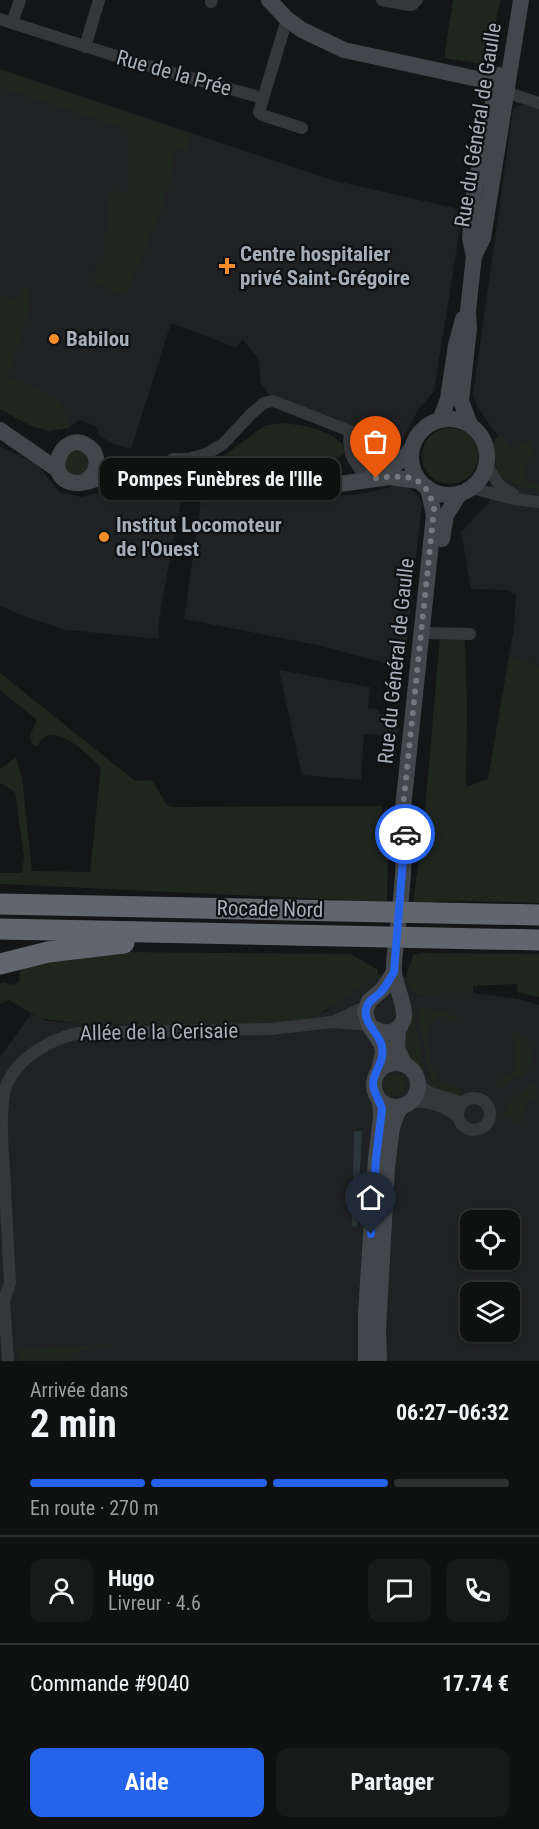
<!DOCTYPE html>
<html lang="fr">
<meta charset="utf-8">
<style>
:root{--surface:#0f1010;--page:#181919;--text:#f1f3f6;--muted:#9b9d9f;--line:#2f3030;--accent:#2563eb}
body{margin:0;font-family:"Roboto Condensed",sans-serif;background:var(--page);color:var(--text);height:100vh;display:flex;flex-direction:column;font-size:22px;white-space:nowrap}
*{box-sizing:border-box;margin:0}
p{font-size:20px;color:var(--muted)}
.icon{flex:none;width:33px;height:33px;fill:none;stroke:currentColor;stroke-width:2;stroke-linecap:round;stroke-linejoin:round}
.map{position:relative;height:1361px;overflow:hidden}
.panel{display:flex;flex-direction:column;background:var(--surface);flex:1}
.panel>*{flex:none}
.buttons{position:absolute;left:460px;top:1210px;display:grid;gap:12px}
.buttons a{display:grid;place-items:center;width:60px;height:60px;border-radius:12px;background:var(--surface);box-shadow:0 2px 4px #0004,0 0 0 2px var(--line);font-size:30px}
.pin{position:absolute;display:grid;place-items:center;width:51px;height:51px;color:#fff;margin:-62px -26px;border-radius:50% 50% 50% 0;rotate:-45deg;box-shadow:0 0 6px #0007}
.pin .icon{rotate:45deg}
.courier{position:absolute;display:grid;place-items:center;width:60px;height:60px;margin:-30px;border:4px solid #2563eb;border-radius:50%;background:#fff;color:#222;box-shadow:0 2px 8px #0007}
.bubble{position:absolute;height:42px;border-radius:12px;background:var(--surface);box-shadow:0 2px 4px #0004,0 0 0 2px var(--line);font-size:20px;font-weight:700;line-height:42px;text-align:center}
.headline em{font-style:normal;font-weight:700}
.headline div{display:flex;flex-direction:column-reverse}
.headline{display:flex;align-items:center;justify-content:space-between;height:102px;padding:0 30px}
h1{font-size:39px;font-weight:700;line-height:45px}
.bar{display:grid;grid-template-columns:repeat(4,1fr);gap:9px 6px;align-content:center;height:72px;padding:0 30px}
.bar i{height:8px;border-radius:4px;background:var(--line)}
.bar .on{background:var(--accent)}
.bar p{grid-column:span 4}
.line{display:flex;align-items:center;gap:15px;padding:0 30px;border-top:2px solid var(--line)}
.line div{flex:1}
.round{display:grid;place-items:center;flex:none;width:63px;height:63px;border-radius:12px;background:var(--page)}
.button{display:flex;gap:12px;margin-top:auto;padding:12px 30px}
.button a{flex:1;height:69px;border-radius:12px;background:var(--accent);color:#fff;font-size:24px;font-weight:700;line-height:69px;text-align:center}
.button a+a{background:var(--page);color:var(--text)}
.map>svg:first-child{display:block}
.built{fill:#202123;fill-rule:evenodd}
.green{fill:#1e261e}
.water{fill:#2a363a}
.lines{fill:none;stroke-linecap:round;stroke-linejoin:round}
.street{stroke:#35373b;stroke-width:12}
.secondary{stroke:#43474b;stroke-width:16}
.highway{stroke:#61666c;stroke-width:21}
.done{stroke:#73787f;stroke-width:6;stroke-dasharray:0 10.8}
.route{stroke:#2563eb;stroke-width:8}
.poi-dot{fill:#f58d2e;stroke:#0f1011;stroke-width:2}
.labels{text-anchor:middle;stroke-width:4.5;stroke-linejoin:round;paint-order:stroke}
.street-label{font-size:21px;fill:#a6aeb7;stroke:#0f1011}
.poi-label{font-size:21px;font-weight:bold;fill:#a6aeb7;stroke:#0f1011;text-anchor:start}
</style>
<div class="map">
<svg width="539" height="1361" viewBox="0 0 539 1361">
<rect width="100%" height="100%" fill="#141516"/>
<g class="built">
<polygon points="0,69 332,180 463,210 434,391 418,410 397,450 386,457 367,462 358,458 355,454 353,430 269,395 261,383 258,358 242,339 237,348 171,323 131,449 113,444 100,436 97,427 80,420 70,427 48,431 29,425 0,409"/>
<polygon points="526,105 539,109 539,666 509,656 514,628 516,594 506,590 471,589 461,532 490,501 491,446 499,436 491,427 477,406 473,395 513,109 518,106"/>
<polygon points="0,446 37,464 59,492 82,497 109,490 205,501 285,501 358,494 380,490 396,485 407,487 416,493 422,503 404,668 317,645 184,619 201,502 181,500 161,607 158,630 159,639 67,630 29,618 0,606"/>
<polygon points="279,670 370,687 368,708 377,709 381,714 400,715 398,735 364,734 361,780 302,775"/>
<path d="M 378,975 L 406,977 L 407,983 L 418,996 L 445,993 L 474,993 L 519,999 L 539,1005 L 539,1361 L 0,1361 L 0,1057 L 31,1014 L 47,1021 L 74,1023 L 165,1026 L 325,1012 L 359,986 ZM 471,1221 L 510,1221 L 510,1260 L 471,1260 ZM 471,1293 L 510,1293 L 510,1332 L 471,1332 Z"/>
</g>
<g class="green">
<polygon points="453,0 500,0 489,58 483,64 444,58"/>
<polygon points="0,69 191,135 188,150 174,149 168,191 164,192 163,207 125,296 95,283 96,263 104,263 105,233 109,233 110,194 113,191 128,192 129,130 0,87"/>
<polygon points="24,288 31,291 26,322 8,376 41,391 61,404 70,427 68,428 48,431 29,425 0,409 0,295 18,300"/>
<path d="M 282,423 C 303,425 328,429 343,445 L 344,454 C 315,475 228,470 192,468 L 197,463 L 225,455 L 264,426 Z"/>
<circle cx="450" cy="456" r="28"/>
<polygon points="500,436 513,450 527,440 535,452 528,457 530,461 527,461 525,482 539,486 539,490 516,485 498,472 495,458 495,439"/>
<circle cx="77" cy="463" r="13"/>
<polygon points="440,636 465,637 467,706 466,787 488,779 509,656 539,666 539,903 470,901 413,902 424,822"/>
<path d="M 0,673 L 135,781 L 150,780 L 153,782 L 167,805 L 172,807 L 382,806 L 388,857 L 387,902 L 0,884 L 0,873 L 22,873 L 24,857 L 15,792 L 0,783 L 0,769 L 16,757 L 22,778 L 32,871 L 90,872 L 101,767 C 86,754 52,716 37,747 L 31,743 L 30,735 L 37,720 L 0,690 Z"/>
<path d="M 128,952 L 351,954 L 378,970 L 378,975 C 346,993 328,1018 289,1022 L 165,1026 L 74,1023 L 39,1018 L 9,1000 L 0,1004 L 0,984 L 2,982 L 14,985 L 19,982 L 20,969 L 42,963 Z"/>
<path d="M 422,953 L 539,954 L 539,997 L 518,993 L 517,984 L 473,986 L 473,993 L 445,993 L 418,996 C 415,991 411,989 408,984 C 403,976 411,964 413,955 Z"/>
<polygon points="425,1008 443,1011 462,1021 451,1022 440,1014 431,1024 426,1038 432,1067 439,1079 462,1090 460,1097 432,1088 418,1011"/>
<polygon points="414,1014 415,1021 426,1084 423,1083 418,1068 408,1059 401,1038 410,1018"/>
<path d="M 512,1031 C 534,1039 539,1062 521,1078 L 518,1075 L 501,1089 L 496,1086 L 497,1083 L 494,1081 L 511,1075 L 513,1073 L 515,1044 Z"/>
<circle cx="395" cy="1085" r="11"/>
<polygon points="532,1083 535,1085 538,1098 525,1101 525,1112 521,1114 521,1122 515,1124 511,1118 501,1120 506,1109 505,1106"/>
<path d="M 112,1344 L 112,1346 C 96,1348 77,1345 69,1361 L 18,1361 L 17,1350 Z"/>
</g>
<polygon class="water" points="354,1131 362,1131 357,1227 352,1226"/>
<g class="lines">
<g class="street">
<polyline points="20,0 12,23 138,63 262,98"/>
<polyline points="382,0 409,5 412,5 417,0"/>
<polyline points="211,2 212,0"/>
<polyline points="0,19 12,23"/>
<polyline points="287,19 259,112 262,115 302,128"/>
<polyline points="85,47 99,0"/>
<polyline points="499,90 539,103"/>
<polyline points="486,465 500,486 513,494"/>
<path d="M 151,477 L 173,459 L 188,459 L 206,454 L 223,444 L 251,414 L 264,403 L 273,401 L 350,431 C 347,451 352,460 365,475"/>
<polyline points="469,489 476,489 514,499 539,502"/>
<polyline points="429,633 470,634"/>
<polyline points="335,1021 367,1006"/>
<polyline points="418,1084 428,1092 462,1103"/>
<circle cx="474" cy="1114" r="16"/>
<path d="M 411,1102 C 427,1100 445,1106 458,1117"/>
<path d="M 8,1361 L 4,1301 L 10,1283 C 8,1245 6,1206 4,1168 C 2,1143 0,1114 5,1089 C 15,1059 50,1039 79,1033 L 270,1029 L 333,1022 L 369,1025"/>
</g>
<g class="secondary">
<polyline points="269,0 287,19 302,30 344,50 473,78 506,83"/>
<polyline points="474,256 470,238 474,192 499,75"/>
<circle cx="449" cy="457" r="38"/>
<polyline points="440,420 448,399 456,345 463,319"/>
<polyline points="470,425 461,401 469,328 468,311 474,256 483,238 521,0"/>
<polyline points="0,430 58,470"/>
<path d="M 373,473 C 390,470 402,462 412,448"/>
<path d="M 87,480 C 97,473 99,463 94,452 C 66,419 38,480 76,483 C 85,484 97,477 108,477 L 182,487 L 231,491 L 312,488 L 389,477 L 419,481"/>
<polyline points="442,539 446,515 460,493"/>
<path d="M 373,1028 C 384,1035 398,1034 403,1021 C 408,1010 395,986 394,972 C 393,961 396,947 397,936 C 401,896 407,856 402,817 L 434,515 L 428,488"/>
<polyline points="398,1028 397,1049 405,1065"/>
<circle cx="396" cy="1085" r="22"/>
<polyline points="379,1070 383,1053 382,1045 369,1025 365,1012 369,1001 383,989 394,972"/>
<polyline points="366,1361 366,1313 376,1159 381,1117 380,1101"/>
<polyline points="379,1361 378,1330 387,1167 392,1127 397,1113 402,1106"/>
</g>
<g class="highway">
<polyline points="0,904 539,915"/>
<polyline points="0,929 539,940"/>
<polyline points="0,964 48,952 124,943"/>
</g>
</g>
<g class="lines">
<path class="done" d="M 376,478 C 408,475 426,474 434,509 L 402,817 L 405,834"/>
<path class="route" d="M 371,1234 L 376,1159 L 382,1109 C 380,1100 373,1093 373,1083 C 374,1071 385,1061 382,1047 C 380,1033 363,1024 366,1009 C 368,1000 375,998 381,992 C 386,986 390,979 394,972 L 405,834"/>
</g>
<g class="poi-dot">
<path d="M224 257h6v6h6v6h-6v6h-6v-6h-6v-6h6z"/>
<circle cx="54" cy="339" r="6"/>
<circle cx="104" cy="537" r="6"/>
</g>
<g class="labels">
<g class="street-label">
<text transform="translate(174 73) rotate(16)" y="7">Rue de la Prée</text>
<text transform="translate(478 125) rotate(-81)" y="7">Rue du Général de Gaulle</text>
<text transform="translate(396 661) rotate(-84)" y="7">Rue du Général de Gaulle</text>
<text transform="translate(270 909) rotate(1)" y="7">Rocade Nord</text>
<text transform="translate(159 1032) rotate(-1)" y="7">Allée de la Cerisaie</text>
</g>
<g class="poi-label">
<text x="240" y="261">Centre hospitalier<tspan x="240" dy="24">privé Saint-Grégoire</tspan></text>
<text x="66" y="346">Babilou</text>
<text x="116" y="532">Institut Locomoteur<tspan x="116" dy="24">de l'Ouest</tspan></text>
</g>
</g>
</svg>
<div class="buttons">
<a><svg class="icon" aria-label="locate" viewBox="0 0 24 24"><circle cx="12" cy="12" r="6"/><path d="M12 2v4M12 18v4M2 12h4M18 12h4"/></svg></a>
<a><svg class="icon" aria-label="layers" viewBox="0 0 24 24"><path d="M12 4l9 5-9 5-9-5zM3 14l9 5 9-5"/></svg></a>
</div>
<div class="pin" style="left:376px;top:478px;background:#ea580c"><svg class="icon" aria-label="bag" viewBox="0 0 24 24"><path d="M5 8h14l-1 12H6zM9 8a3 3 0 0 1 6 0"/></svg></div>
<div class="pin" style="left:371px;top:1234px;background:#1f2937"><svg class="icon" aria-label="home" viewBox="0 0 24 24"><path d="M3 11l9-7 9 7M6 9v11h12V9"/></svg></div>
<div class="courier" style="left:405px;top:834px"><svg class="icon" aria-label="car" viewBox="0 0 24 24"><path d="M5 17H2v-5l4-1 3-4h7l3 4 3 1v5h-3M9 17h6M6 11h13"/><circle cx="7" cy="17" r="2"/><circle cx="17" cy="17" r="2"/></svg></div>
<div class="bubble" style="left:100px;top:458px;width:240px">Pompes Funèbres de l'Ille</div>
</div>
<section class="panel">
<div class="headline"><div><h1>2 min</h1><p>Arrivée dans</p></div><em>06:27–06:32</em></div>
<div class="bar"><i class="on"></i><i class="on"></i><i class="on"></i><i></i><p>En route · 270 m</p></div>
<div class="line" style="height:108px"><a class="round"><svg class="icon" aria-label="person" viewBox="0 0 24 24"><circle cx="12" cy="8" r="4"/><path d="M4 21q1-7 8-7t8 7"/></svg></a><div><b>Hugo</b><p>Livreur · 4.6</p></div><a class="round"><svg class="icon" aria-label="chat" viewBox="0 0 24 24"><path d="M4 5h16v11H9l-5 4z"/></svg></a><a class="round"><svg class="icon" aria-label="phone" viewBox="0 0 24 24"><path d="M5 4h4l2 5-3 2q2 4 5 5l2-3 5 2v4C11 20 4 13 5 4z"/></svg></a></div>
<div class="line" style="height:78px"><div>Commande #9040</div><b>17.74 €</b></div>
<div class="button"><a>Aide</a><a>Partager</a></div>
</section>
